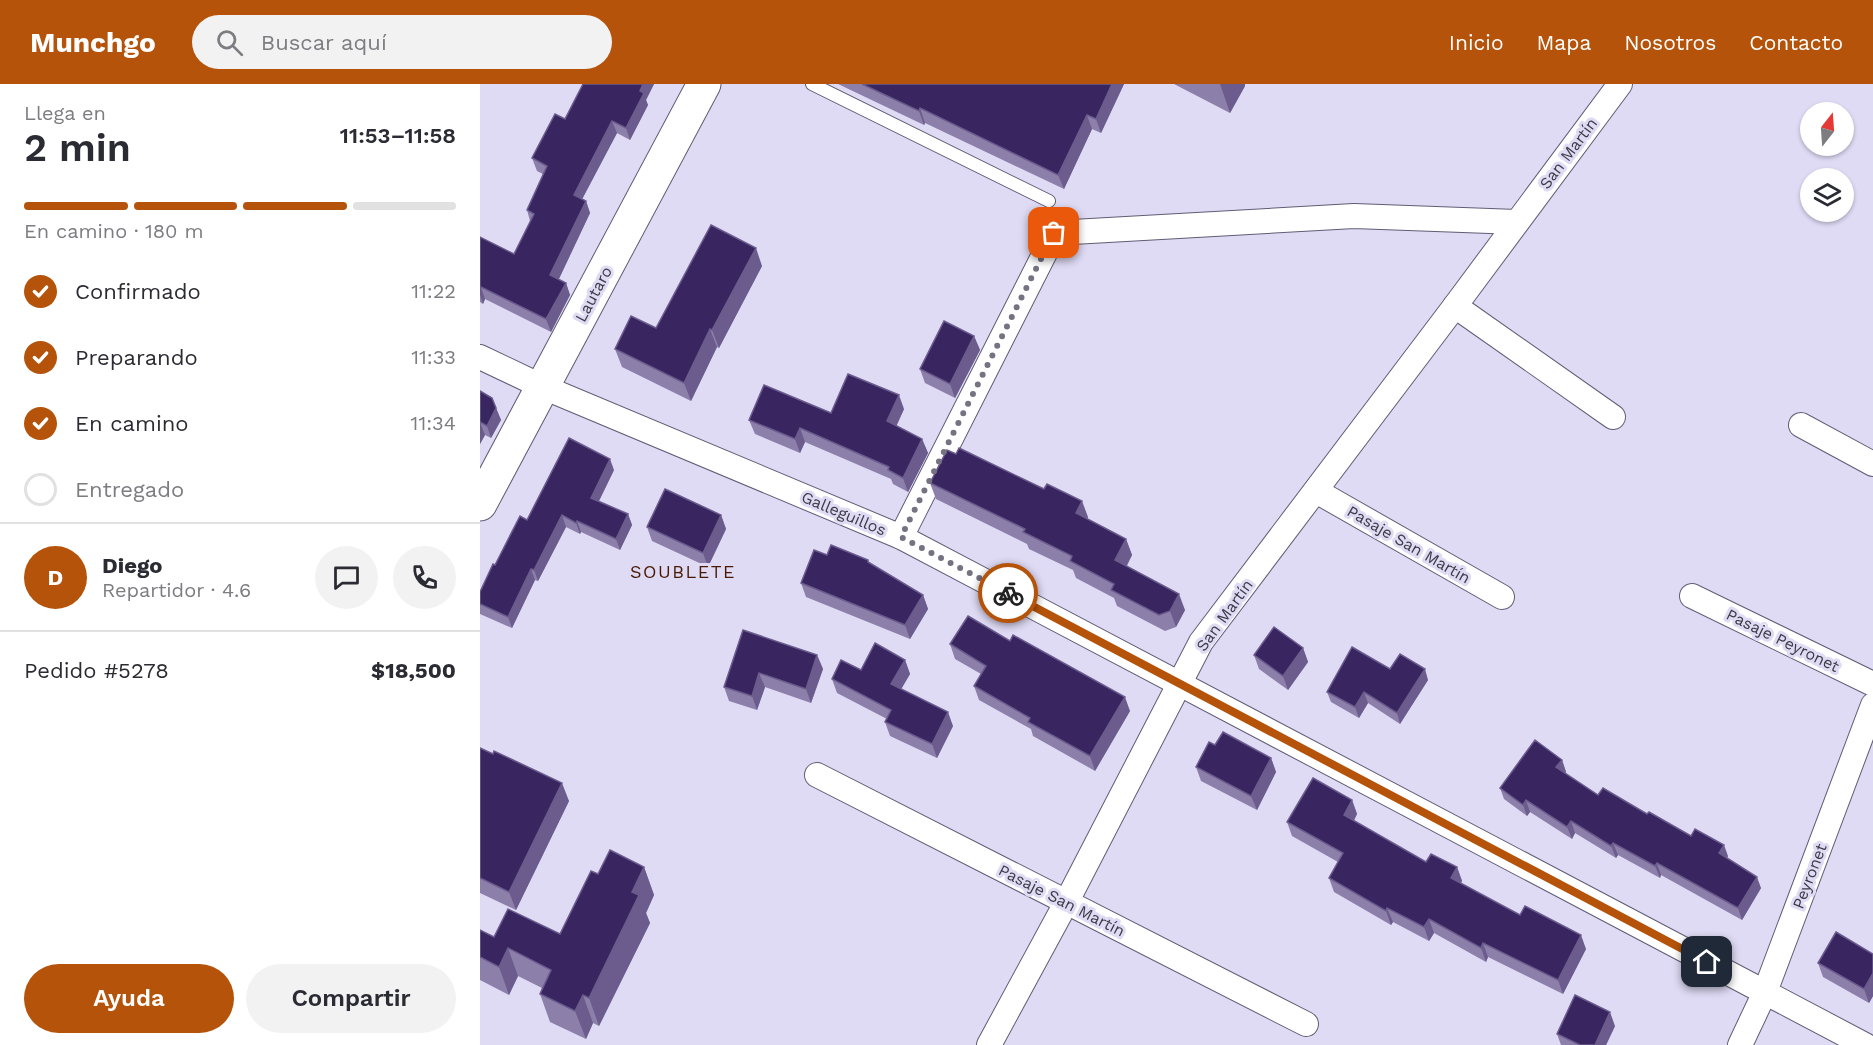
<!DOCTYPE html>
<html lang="es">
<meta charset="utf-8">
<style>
:root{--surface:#fff;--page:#f2f2f3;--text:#2b2b33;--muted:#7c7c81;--line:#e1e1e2;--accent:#b45309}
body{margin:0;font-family:"Work Sans",sans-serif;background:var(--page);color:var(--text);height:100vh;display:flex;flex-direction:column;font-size:22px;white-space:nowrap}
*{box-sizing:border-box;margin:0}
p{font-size:20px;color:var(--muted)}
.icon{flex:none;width:33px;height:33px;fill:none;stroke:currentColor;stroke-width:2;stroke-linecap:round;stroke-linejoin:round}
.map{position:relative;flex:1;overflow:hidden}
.details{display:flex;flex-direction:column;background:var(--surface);width:480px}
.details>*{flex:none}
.needle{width:39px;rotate:17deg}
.fabs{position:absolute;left:1320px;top:18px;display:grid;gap:12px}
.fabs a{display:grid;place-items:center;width:54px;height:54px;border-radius:50%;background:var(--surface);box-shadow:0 2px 4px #0004;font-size:30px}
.pin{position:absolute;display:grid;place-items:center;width:51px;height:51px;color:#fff;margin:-26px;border-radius:12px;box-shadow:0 3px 9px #0006}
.courier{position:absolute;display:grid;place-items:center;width:60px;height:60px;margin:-30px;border:4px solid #b45309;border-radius:50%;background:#fff;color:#222;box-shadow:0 2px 8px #0007}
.overview em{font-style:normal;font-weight:600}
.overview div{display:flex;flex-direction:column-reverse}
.overview{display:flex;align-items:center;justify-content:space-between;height:102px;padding:0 24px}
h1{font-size:39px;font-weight:600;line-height:45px}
.bar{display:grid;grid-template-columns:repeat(4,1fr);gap:9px 6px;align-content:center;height:72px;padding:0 24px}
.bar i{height:8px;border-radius:4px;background:var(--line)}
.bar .active{background:var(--accent)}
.bar p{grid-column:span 4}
.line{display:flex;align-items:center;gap:15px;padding:0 24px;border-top:2px solid var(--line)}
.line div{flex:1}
.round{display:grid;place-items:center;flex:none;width:63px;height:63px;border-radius:32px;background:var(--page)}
ol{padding:0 24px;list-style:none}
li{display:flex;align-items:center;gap:18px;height:66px}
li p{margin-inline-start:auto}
li .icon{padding:6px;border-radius:50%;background:var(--accent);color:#fff;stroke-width:4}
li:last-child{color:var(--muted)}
li i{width:33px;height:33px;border:3px solid var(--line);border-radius:50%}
.button{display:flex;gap:12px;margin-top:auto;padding:12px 24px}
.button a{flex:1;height:69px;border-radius:36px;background:var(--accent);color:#fff;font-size:24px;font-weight:600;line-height:69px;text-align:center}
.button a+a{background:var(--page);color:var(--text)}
header{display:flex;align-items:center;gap:36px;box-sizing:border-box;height:84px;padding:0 30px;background:var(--accent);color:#fff}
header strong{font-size:28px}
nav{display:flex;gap:33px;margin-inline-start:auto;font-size:21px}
.search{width:420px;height:54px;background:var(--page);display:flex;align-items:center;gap:15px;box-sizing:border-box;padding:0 21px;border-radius:33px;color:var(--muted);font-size:22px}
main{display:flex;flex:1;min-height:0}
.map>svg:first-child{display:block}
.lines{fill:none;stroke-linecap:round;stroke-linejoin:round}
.service-casing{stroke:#615c73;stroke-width:14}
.minor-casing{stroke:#615c73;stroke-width:26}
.secondary-casing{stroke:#615c73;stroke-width:35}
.service{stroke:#fff;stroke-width:12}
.minor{stroke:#fff;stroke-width:24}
.secondary{stroke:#fff;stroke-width:33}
.wall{fill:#8c80ab}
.shaded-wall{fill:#6b5c8d}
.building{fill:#392661;stroke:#6b5c8d;stroke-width:1.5}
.done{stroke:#757282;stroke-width:6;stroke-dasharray:0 10.8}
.route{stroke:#b45309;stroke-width:8}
.labels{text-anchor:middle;stroke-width:6;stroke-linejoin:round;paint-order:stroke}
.street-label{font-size:16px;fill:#3c3a44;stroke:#e0dbf5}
.neighbourhood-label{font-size:18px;letter-spacing:1.5px;fill:#491903;stroke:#e0dbf5}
</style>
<header>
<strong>Munchgo</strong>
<div class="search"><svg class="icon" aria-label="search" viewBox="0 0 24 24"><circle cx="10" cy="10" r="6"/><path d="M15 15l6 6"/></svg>Buscar aquí</div>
<nav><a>Inicio</a><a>Mapa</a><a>Nosotros</a><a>Contacto</a></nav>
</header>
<main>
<section class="details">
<div class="overview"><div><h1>2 min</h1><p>Llega en</p></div><em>11:53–11:58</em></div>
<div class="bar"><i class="active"></i><i class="active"></i><i class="active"></i><i></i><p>En camino · 180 m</p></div>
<ol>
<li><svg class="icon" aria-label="check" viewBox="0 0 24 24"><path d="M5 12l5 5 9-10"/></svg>Confirmado<p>11:22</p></li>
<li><svg class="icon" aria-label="check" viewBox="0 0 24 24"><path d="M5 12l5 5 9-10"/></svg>Preparando<p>11:33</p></li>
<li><svg class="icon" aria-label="check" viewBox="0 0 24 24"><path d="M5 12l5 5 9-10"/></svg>En camino<p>11:34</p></li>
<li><i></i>Entregado</li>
</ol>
<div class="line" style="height:108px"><b class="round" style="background:var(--accent);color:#fff">D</b><div><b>Diego</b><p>Repartidor · 4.6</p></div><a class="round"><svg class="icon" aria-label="chat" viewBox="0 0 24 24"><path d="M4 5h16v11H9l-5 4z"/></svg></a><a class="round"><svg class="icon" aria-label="phone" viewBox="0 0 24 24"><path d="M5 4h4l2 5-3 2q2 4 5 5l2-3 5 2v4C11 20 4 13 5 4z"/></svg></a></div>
<div class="line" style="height:78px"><div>Pedido #5278</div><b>$18,500</b></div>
<div class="button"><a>Ayuda</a><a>Compartir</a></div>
</section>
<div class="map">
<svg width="1393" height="961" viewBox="0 0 1393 961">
<rect width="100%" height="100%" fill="#e0dbf5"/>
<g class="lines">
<defs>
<polyline id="service" points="332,0 569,117"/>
<g id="minor">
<polyline points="975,222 1133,333"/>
<polyline points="0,273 63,303 421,453 1385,961"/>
<polyline points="1321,341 1393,380"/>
<polyline points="836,407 1022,513"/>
<polyline points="421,453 575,149 874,132 1037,138"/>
<polyline points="1212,512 1393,600"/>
<polyline points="337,691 826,940"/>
<polyline points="509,961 586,819 721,558 975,222 1140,0"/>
<polyline points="1260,961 1285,908 1393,621"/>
</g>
<polyline id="secondary" points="0,420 224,0"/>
</defs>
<use href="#service" class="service-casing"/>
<use href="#minor" class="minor-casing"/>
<use href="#secondary" class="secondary-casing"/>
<use href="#service" class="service"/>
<use href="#minor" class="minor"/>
<use href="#secondary" class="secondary"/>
</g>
<g class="wall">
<polygon points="103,0 174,0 166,16 168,21 150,56 137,49 102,115 106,117 110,129 79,195 86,199 90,211 71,248 5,215 3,220 0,218 0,153 34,170 50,137 47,126 63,90 57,87 52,74 85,35"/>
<polygon points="358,0 644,0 621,49 612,45 584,105 445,39 444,41"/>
<polygon points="694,0 765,0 765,2 750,29"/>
<polygon points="282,182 239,264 237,263 211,317 142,283 135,265 176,244"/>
<polygon points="494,252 500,266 475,314 445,299 440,285"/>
<polygon points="0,307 12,314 21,336 11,354 5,351 0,360"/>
<polygon points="424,325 416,342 442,355 448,369 428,408 413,400 411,395 325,358 320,369 275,350 269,336 351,329"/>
<polygon points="134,386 119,417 148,430 152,441 140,466 101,448 100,450 86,443 58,497 55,496 32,544 0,530 0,508 15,481 47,436"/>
<polygon points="450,399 608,433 607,435 646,455 652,471 647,482 705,526 696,543 685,547 637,522 634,514 596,494 593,486 549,465 547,460 456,415"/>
<polygon points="241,431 246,445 228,483 172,457 167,443"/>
<polygon points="347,471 388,476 389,479 443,511 448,525 430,555 326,513 321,499"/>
<polygon points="263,546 337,571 343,585 331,619 285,603 277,626 249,617 244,603"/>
<polygon points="530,557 650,627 615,687 553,652 551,645 499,616 494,602 501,590 475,575 470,560"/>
<polygon points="823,564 828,578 808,606 779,585 774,571"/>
<polygon points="425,576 430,590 421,605 473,642 457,674 410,652 405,638 407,635 357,609 352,595 381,586"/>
<polygon points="910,585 948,596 920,640 888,619 879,634 851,618 847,608"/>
<polygon points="0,664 89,717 36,826 0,809"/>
<polygon points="791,674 796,688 777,726 721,697 716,683"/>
<polygon points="1082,676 1086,688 1085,689 1118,711 1167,730 1248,772 1247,774 1281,804 1262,836 1181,791 1180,794 1138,771 1136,774 1095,749 1092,755 1050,728 1047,732 1024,715 1020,704"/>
<polygon points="872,716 877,730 874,737 946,778 977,783 982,797 981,799 1040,831 1106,865 1083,910 1008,873 1006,878 954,849 949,857 913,838 911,841 854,808 849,794 858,778 812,752 807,738"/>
<polygon points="164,783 174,811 166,829 170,839 119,942 113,939 106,955 70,938 60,910 62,904 38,892 29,911 0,896 0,846 14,853 80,850 118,790"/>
<polygon points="1393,870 1393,912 1389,919 1343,893 1338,879"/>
<polygon points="1135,942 1126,961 1081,961 1077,950"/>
</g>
<g class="shaded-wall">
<polygon points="163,0 174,0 166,16 168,21 150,56 146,44"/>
<polygon points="632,0 644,0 621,49 616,35"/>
<polygon points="740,0 765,0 765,2 750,29"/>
<polygon points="440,24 445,39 444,41 439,27"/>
<polygon points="607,31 612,45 584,105 578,91"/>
<polygon points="132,37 137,49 98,123 94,111"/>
<polygon points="106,117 110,129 75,203 70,191"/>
<polygon points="276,164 282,182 239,264 232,246"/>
<polygon points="86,199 90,211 71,248 66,235"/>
<polygon points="1,203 5,215 3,220 0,211 0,205"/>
<polygon points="230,245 237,263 211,317 204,299"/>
<polygon points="494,252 500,266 475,314 470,300"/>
<polygon points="419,311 424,325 412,352 407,337"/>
<polygon points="16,324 21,336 11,354 7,342"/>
<polygon points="0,338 5,351 0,360"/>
<polygon points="320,344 325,358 320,369 315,355"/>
<polygon points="442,355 448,369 428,408 423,394"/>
<polygon points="130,375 134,386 115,425 111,414"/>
<polygon points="602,417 608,433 602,445 596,429"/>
<polygon points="148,430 152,441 140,466 136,455"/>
<polygon points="82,431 86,443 58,497 54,486"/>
<polygon points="241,431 246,445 228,483 223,469"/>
<polygon points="97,437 101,448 100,450 96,439"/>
<polygon points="646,455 652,471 641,492 635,476"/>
<polygon points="51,485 55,496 32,544 28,533"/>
<polygon points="699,510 705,526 696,543 690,527"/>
<polygon points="443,511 448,525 430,555 425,541"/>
<polygon points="823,564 828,578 808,606 803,592"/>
<polygon points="337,571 343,585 331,619 326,605"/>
<polygon points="425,576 430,590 416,614 411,600"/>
<polygon points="945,585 948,596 920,640 917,629"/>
<polygon points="279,589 285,603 277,626 272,612"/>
<polygon points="884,608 888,619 879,634 875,623"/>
<polygon points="645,613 650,627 615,687 610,672"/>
<polygon points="468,628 473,642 457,674 452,660"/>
<polygon points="791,674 796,688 777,726 771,712"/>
<polygon points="1082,676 1086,688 1080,695 1076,683"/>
<polygon points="82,699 89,717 36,826 29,808"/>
<polygon points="872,716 877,730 869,745 864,731"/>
<polygon points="1046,716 1050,728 1047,732 1043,721"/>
<polygon points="1091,737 1095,749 1092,755 1087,743"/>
<polygon points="1133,759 1138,771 1136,774 1131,762"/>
<polygon points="1244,761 1248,772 1243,781 1239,769"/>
<polygon points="1177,779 1181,791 1180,794 1175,782"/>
<polygon points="164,783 174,811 166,829 170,839 119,942 109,914 152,808"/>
<polygon points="977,783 982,797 976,808 971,794"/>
<polygon points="1277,793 1281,804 1262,836 1258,824"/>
<polygon points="907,824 913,838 911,841 906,827"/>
<polygon points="949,835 954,849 949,857 944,843"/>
<polygon points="1101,851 1106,865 1083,910 1078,896"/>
<polygon points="1003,859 1008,873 1006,878 1001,864"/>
<polygon points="28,864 38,892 29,911 19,883"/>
<polygon points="1393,889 1393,912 1389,919 1384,905"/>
<polygon points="103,911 113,939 106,955 95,927"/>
<polygon points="1130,928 1135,942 1126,961 1115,961"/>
</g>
<g class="building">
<polygon points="103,0 163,0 160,7 164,9 146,44 132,37 94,111 106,117 70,191 86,199 66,235 1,203 0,205 0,153 34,170 54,130 47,126 67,82 52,74 75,30 85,35"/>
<polygon points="382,0 632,0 616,35 607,31 578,91 440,24 439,27"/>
<polygon points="231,141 276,164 232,246 230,245 204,299 135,265 151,232 176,244"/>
<polygon points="464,237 494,252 470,300 440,285"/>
<polygon points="368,290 419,311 407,337 442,355 423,394 408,386 409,383 320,344 315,355 269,336 284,301 351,329"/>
<polygon points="0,307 12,314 16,324 7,342 0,338"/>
<polygon points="89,354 130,375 111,414 148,430 136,455 97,437 96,439 82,431 54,486 51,485 28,533 0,520 0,508 13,480 15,481 40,432 47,436"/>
<polygon points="479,364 564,405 567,400 602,417 596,429 646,455 635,476 699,510 690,527 679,531 631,506 634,500 590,477 592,472 543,448 545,445 450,399 467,366 476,370"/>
<polygon points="185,405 241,431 223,469 167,443"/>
<polygon points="351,461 388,476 388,478 443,511 425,541 321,499 334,466 347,471"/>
<polygon points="488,532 530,557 533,551 645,613 610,672 548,638 550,634 494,602 506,582 470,560"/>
<polygon points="794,543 823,564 803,592 774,571"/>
<polygon points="263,546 337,571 326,605 279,589 272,612 244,603"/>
<polygon points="395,559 425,576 411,600 468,628 452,660 405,638 411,626 352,595 361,576 381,586"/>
<polygon points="872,563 910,585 920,570 945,585 917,629 884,608 875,623 847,608"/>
<polygon points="743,648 791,674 771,712 716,683 729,658 735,661"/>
<polygon points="1055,656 1082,676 1076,683 1118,711 1123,704 1167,730 1169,728 1211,752 1215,745 1244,761 1239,769 1277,793 1258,824 1177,779 1175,782 1133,759 1131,762 1091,737 1087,743 1046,716 1043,721 1020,704"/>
<polygon points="0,664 13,670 14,667 82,699 29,808 0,794"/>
<polygon points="833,694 872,716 864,731 946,778 951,770 977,783 971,794 1040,831 1045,822 1101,851 1078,896 1003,859 1001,864 949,835 944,843 907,824 906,827 849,794 863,769 807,738"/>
<polygon points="130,766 164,783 152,808 159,811 109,914 103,911 95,927 60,910 71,886 28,864 19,883 0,873 0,846 14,853 28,825 80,850 111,787 118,790"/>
<polygon points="1356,848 1393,870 1393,889 1384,905 1338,879"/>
<polygon points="1095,911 1130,928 1115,961 1100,961 1077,950"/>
</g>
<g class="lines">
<polyline class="done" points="528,509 421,453 574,149"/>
<polyline class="route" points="528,509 1227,878"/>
</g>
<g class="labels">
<g class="street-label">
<text transform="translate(1088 69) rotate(-53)" y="6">San Martín</text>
<text transform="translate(113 210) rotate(-62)" y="6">Lautaro</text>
<text transform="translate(364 429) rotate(23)" y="6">Galleguillos</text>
<text transform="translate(929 460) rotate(30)" y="6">Pasaje San Martín</text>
<text transform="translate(744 531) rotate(-54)" y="6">San Martín</text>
<text transform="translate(1303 556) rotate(26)" y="6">Pasaje Peyronet</text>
<text transform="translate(1329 792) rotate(-69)" y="6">Peyronet</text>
<text transform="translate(582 816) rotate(27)" y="6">Pasaje San Martín</text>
</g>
<g class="neighbourhood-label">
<text x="203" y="494">SOUBLETE</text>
</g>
</g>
</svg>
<div class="fabs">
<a><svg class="needle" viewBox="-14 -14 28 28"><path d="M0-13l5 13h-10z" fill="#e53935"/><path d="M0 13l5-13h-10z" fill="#7c7c81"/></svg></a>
<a><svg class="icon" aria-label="layers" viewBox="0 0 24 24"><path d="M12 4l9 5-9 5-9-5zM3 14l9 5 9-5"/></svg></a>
</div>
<div class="pin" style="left:574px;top:149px;background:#ea580c"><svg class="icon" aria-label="bag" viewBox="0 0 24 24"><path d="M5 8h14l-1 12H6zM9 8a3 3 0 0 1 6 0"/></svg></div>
<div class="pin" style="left:1227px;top:878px;background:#1f2937"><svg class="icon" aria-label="home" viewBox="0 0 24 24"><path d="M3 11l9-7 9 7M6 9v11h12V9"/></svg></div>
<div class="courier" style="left:528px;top:509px"><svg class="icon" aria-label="bike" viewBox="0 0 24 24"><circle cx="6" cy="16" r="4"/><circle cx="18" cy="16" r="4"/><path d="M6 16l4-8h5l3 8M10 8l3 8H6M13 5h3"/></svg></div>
</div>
</main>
